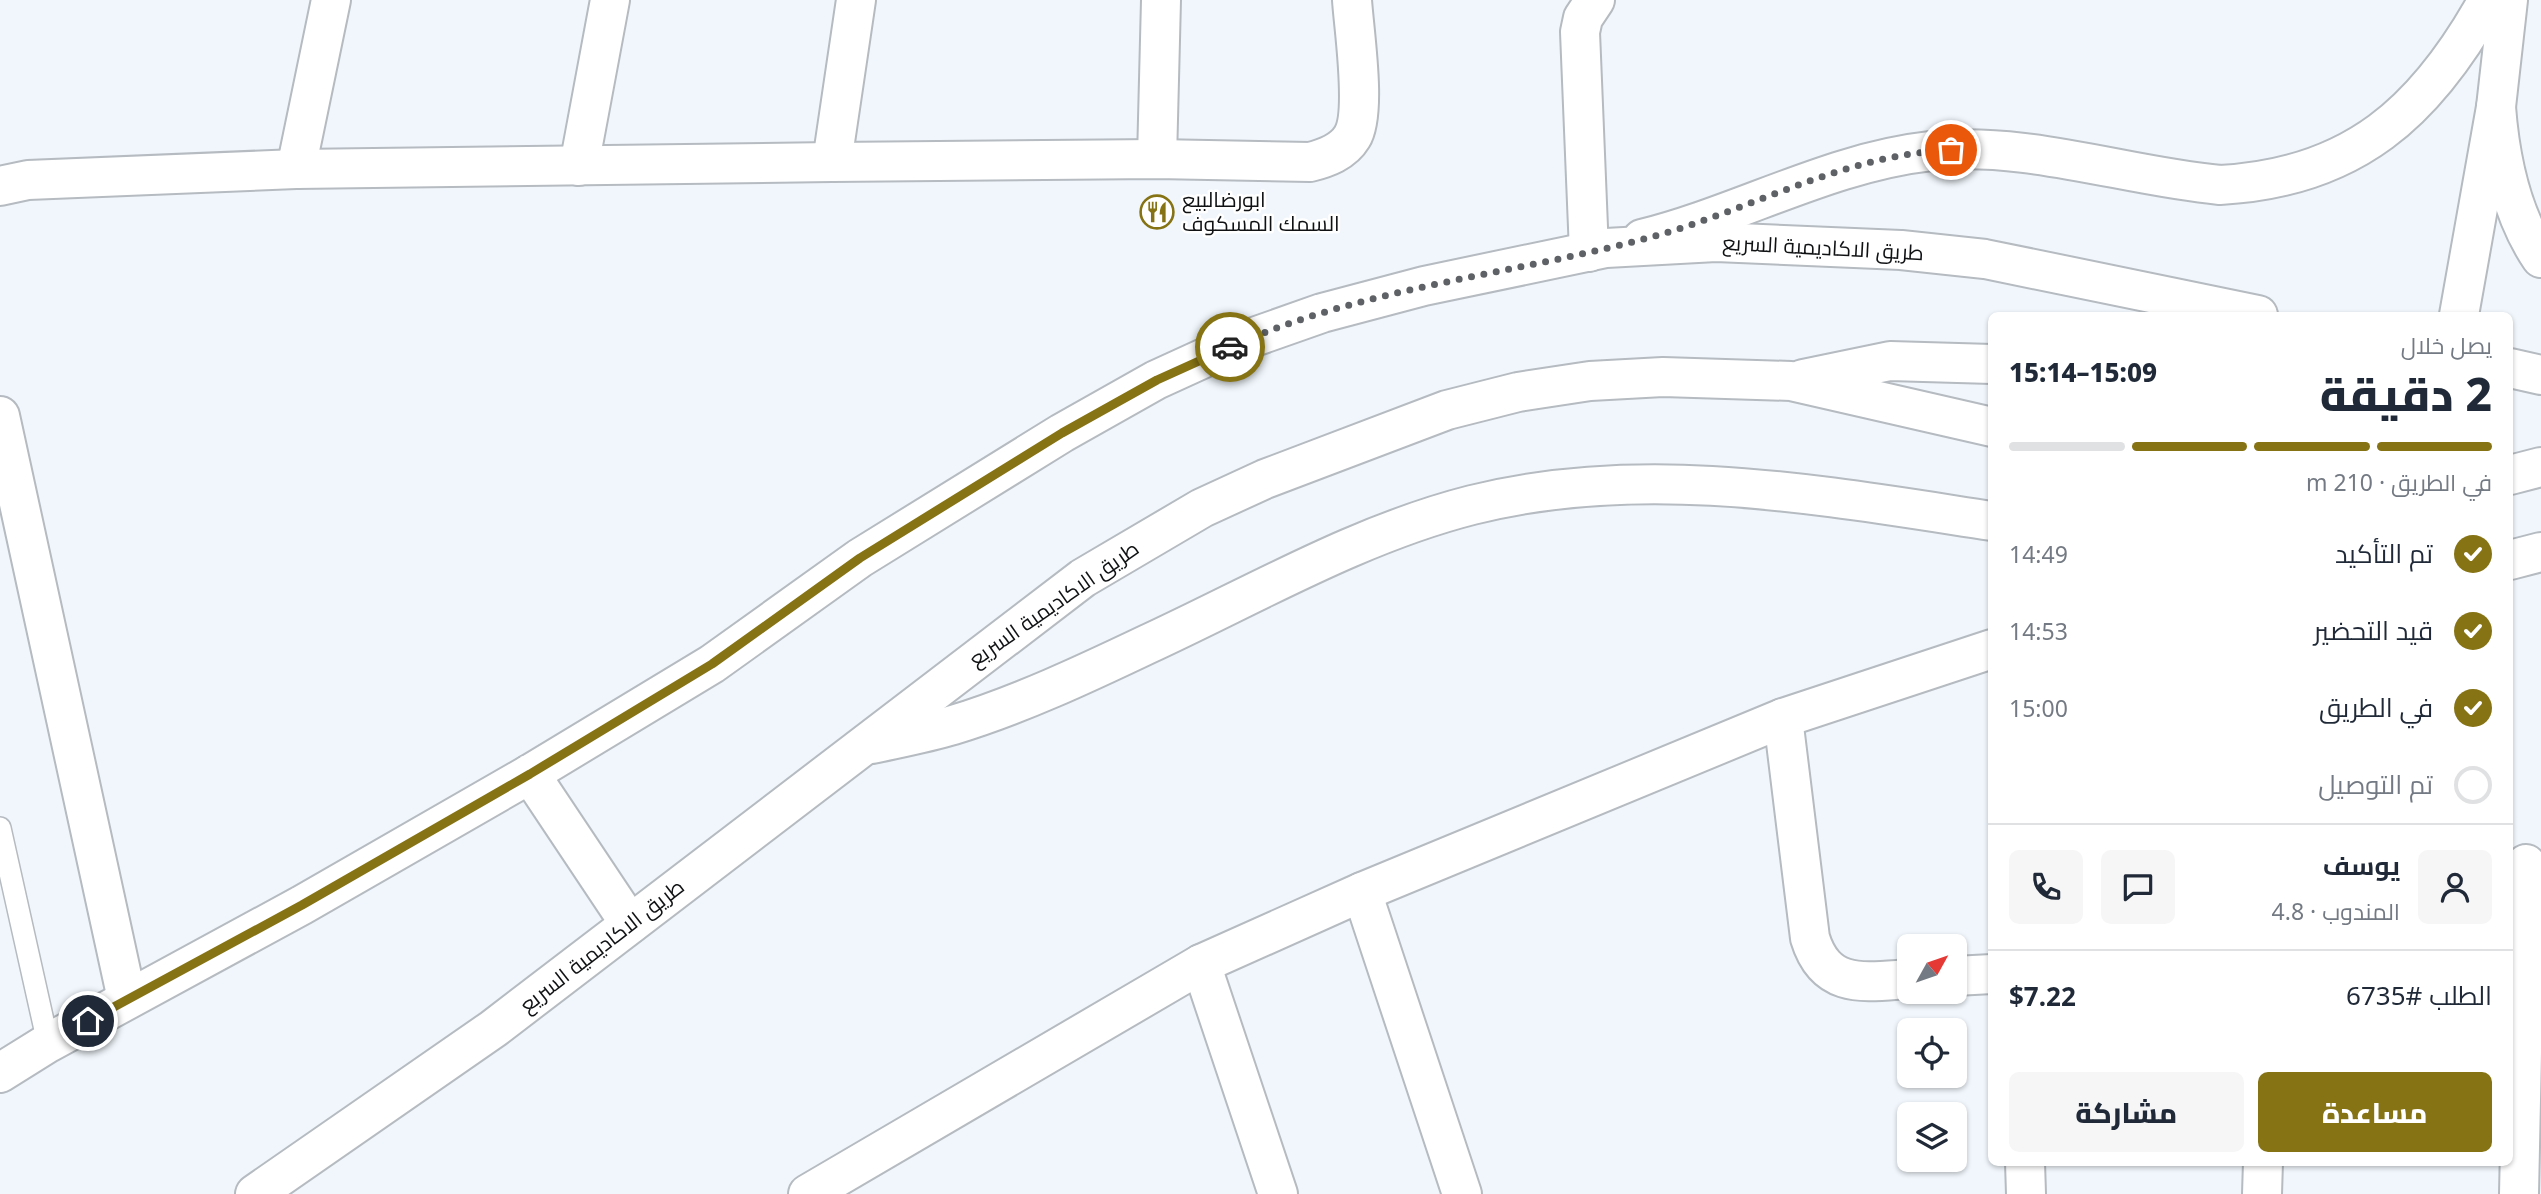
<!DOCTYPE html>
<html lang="ar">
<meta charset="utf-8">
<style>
:root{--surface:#fff;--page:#f6f6f7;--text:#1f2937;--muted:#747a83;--line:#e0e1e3;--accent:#867314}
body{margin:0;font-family:"Noto Sans",Cairo,sans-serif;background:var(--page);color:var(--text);direction:rtl;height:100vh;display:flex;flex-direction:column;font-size:26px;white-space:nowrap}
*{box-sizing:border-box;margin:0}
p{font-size:23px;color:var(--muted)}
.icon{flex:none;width:38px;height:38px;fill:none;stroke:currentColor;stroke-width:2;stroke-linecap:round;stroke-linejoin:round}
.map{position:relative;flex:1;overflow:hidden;direction:ltr}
.drawer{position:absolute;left:1988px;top:312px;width:525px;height:854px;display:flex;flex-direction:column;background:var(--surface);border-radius:10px;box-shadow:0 2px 5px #0004;direction:rtl}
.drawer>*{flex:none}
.needle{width:46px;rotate:50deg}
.controls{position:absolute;left:1897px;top:934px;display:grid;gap:14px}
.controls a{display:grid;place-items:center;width:70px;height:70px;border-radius:10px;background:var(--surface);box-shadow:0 2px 5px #0004;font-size:35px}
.pin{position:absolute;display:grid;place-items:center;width:60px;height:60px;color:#fff;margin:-30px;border:4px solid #fff;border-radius:50%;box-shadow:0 2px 7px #0007}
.courier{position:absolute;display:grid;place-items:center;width:70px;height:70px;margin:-35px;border:5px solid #867314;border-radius:50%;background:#fff;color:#222;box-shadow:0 2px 9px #0007}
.overview em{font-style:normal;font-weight:800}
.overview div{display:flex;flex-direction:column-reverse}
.overview{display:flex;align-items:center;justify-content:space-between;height:119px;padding:0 21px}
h1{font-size:46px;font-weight:800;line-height:52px}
.bar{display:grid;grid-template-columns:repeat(4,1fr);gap:10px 7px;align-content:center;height:84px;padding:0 21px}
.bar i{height:9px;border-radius:5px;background:var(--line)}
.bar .on{background:var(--accent)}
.bar p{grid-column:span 4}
.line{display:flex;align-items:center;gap:18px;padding:0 21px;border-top:2px solid var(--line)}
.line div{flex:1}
.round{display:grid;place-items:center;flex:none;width:74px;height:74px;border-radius:10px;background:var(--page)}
ol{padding:0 21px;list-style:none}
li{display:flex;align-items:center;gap:21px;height:77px}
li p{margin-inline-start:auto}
li .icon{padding:7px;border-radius:50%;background:var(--accent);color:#fff;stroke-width:4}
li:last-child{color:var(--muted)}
li i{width:38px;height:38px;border:4px solid var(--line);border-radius:50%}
.action{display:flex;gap:14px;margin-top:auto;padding:14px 21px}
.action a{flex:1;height:80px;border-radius:10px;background:var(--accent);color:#fff;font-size:28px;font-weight:800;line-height:80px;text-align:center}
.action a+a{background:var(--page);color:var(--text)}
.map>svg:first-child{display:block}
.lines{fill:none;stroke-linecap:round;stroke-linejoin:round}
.service-casing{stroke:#b5bbc1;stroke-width:24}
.minor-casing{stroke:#b5bbc1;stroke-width:42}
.secondary-casing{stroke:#b5bbc1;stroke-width:42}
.trunk-casing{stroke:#b5bbc1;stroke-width:42}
.service{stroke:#fff;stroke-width:21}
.minor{stroke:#fff;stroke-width:38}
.secondary{stroke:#fff;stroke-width:38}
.trunk{stroke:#fff;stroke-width:38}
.done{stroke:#5e6165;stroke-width:7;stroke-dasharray:0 12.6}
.route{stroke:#867314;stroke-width:9}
.labels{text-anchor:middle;stroke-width:5;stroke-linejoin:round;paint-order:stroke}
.poi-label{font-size:21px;fill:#0f1113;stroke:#fff;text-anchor:start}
.street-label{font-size:21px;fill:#0f1113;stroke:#fff}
</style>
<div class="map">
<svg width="2541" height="1194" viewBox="0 0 2541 1194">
<rect width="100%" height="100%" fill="#f0f6fc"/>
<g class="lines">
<defs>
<polyline id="service" points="0,828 48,1043"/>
<g id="minor">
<polyline points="1157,159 1161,0"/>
<polyline points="832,162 856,0"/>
<polyline points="579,166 610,0"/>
<polyline points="296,169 331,0"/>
<path d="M 0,186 L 28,180 L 296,169 L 832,162 L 1157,159 L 1310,162 C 1326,158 1343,152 1352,137 C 1367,113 1354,31 1352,0"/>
<polyline points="1589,252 1580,32 1583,18 1595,0"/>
<polyline points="0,416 127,999"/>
<path d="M 1783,718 L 1810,938 C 1826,990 1864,982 1909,979"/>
<polyline points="1362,892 1462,1194"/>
<polyline points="1201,964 1278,1194"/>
<polyline points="1955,976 1992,974"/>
<polyline points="2025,1162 2026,1194"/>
<polyline points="808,1194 1201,964 1362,892 1783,718 1992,649"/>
<polyline points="2262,1194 2263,1162"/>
<polyline points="2519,1194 2526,864"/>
</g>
<g id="secondary">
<path d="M 1642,239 C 1739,215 1830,162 1931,151 C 2028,141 2124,176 2220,185 C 2353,178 2426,112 2488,0"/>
<polyline points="2459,315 2496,107 2508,0"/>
</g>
<g id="trunk">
<path d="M 2496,107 C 2500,159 2511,214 2541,258"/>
<polyline points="2510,368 2541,375"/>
<polyline points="1803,379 1890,361 1992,364"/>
<polyline points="2510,475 2541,467"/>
<polyline points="2510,560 2541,552"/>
<path d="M 872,744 C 899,738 926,733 953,725 C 1019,705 1085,674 1148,644 C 1254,595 1358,534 1472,505 C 1643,462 1820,495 1992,521"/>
<polyline points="530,774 630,924"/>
<polyline points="0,1073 48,1043 302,905 530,774 712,664 860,558 1062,433 1156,380 1237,343 1322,313 1424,286 1606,248 1716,242 1901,250 1985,259 2258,315"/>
<polyline points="255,1194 493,1029 1083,578 1202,508 1265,479 1447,410 1518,392 1590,381 1663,377 1791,381 1992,427"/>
</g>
</defs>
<use href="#service" class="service-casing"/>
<use href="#minor" class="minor-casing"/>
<use href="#secondary" class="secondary-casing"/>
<use href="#trunk" class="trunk-casing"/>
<use href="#service" class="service"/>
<use href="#minor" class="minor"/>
<use href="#secondary" class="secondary"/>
<use href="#trunk" class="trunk"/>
</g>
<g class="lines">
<path class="done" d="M 1230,347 C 1363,287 1512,275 1651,237 C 1751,210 1845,154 1951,150"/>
<polyline class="route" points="88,1021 302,905 530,774 712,664 860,558 1062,433 1157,380 1230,347"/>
</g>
<defs>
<symbol id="restaurant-ring" viewBox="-11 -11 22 22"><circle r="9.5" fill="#fff" stroke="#867314" stroke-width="1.5"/><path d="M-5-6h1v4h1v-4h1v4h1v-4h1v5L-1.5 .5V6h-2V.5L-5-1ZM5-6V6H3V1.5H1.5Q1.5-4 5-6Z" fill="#867314"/></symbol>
</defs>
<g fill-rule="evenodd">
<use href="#restaurant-ring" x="1138" y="193" width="38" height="38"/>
</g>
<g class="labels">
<g class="poi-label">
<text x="1182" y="207">ابورضالبيع<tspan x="1182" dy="24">السمك المسكوف</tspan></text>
</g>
<g class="street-label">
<text transform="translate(1823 248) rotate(3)" y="7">طريق الاكاديمية السريع</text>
<text transform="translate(1054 604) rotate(-35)" y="7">طريق الاكاديمية السريع</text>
<text transform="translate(602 946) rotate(-38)" y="7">طريق الاكاديمية السريع</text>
</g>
</g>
</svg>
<div class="controls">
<a><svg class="needle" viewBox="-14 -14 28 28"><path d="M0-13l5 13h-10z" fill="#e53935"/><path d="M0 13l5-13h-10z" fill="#747a83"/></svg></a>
<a><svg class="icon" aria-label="locate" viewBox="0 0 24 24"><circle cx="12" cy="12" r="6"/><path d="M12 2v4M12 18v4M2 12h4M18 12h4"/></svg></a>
<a><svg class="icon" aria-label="layers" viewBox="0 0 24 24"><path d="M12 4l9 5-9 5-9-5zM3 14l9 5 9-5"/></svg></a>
</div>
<div class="pin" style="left:1951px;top:150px;background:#ea580c"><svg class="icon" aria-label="bag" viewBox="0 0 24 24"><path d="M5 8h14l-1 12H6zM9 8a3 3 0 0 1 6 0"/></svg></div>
<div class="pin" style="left:88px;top:1021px;background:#1f2937"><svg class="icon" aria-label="home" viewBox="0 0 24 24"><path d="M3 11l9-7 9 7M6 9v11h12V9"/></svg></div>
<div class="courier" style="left:1230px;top:347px"><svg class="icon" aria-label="car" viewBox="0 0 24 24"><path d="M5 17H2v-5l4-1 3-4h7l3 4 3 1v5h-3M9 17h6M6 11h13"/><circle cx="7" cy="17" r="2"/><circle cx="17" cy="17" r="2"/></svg></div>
<section class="drawer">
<div class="overview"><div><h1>2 دقيقة</h1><p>يصل خلال</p></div><em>15:09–15:14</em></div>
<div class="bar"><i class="on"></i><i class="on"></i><i class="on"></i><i></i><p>في الطريق · 210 m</p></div>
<ol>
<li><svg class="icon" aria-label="check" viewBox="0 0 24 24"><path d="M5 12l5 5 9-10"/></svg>تم التأكيد<p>14:49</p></li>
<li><svg class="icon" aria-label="check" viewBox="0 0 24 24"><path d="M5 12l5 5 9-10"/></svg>قيد التحضير<p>14:53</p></li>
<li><svg class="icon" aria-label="check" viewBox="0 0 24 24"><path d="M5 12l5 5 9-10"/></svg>في الطريق<p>15:00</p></li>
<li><i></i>تم التوصيل</li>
</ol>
<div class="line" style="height:126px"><a class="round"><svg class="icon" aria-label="person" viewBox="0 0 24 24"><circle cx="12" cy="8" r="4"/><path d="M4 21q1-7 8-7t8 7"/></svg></a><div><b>يوسف</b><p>المندوب · 4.8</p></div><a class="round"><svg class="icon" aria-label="chat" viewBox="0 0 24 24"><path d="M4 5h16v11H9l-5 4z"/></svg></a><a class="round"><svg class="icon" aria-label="phone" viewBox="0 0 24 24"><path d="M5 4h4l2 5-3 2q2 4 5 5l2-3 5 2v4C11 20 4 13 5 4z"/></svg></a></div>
<div class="line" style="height:91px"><div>الطلب #6735</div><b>$7.22</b></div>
<div class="action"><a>مساعدة</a><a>مشاركة</a></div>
</section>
</div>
